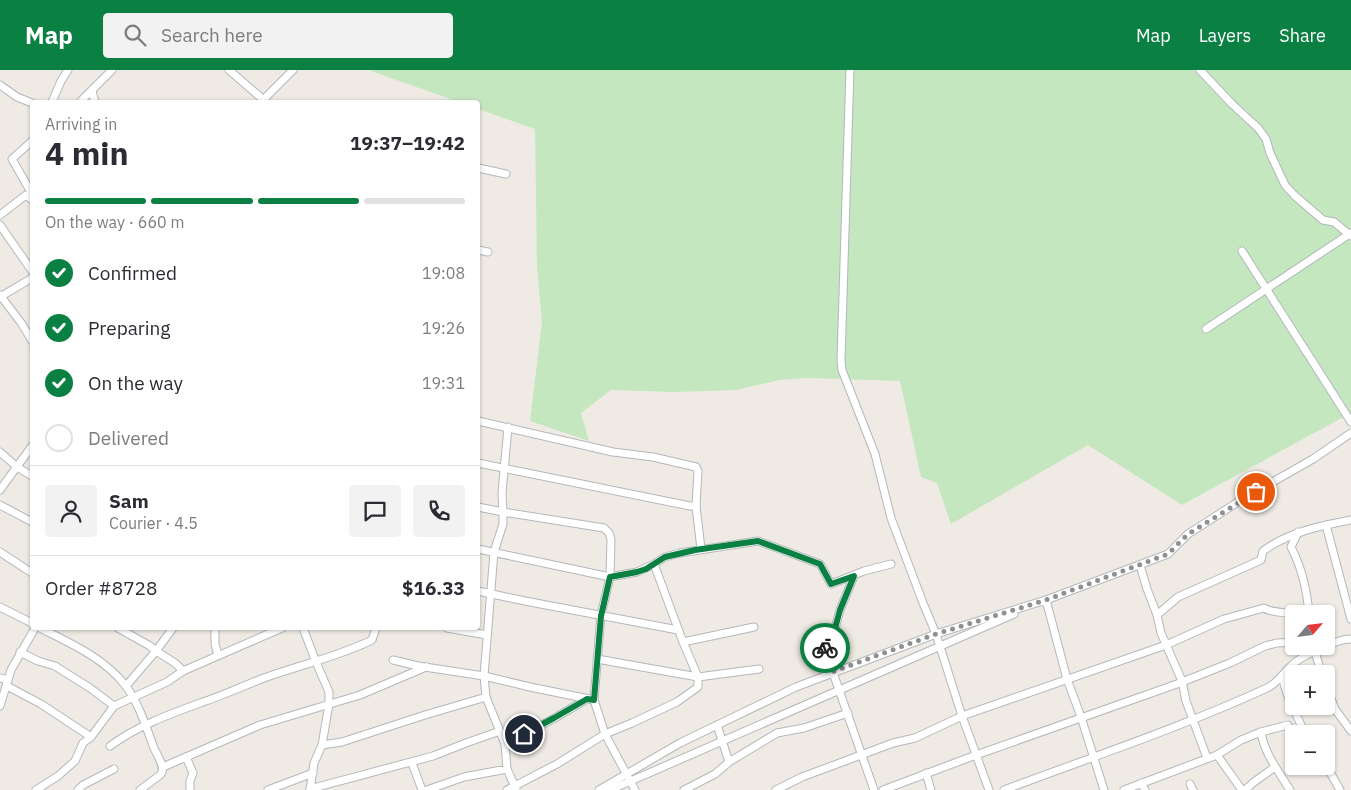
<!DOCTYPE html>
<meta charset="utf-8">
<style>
:root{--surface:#fff;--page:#f2f2f3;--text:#2b2b33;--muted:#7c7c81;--line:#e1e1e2;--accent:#0b8043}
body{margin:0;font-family:"IBM Plex Sans",sans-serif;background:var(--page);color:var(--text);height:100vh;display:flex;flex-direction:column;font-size:19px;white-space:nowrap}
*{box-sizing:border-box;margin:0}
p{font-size:16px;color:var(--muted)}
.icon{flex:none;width:28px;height:28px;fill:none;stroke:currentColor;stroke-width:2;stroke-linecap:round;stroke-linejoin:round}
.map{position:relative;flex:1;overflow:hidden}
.drawer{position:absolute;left:30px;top:30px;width:450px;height:530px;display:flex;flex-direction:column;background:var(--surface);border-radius:5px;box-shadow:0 1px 4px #0004}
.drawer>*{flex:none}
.needle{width:32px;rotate:62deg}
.fabs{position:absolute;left:1285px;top:535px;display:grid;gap:10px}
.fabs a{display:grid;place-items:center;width:50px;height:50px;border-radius:5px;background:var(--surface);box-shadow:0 1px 4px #0004;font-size:25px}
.pin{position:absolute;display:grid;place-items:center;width:42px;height:42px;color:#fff;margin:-21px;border:2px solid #fff;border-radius:50%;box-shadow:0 1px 5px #0007}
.courier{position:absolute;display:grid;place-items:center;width:50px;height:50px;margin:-25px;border:4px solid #0b8043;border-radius:50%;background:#fff;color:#222;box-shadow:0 1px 6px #0007}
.overview em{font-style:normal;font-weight:700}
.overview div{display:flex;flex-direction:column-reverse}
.overview{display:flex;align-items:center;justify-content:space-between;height:85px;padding:0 15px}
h1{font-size:32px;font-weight:700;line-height:38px}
.bar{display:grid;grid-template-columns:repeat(4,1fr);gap:8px 5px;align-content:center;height:60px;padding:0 15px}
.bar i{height:6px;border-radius:4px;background:var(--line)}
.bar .on{background:var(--accent)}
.bar p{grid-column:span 4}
.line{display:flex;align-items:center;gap:12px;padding:0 15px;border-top:1px solid var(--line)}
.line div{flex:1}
.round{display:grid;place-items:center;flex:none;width:52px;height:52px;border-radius:5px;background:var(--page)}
ol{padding:0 15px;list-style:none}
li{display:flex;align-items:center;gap:15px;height:55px}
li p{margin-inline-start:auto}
li .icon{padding:5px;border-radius:50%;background:var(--accent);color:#fff;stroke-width:4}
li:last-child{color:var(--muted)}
li i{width:28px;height:28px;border:2px solid var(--line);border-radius:50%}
header{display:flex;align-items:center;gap:30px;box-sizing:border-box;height:70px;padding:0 25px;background:var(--accent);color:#fff}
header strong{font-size:24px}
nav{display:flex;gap:28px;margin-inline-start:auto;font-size:18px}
.search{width:350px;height:45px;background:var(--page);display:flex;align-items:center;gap:12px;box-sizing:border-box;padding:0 18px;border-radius:5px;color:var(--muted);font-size:19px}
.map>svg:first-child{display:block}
.green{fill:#c4e7c0}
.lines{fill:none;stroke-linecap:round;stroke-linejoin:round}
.minor-casing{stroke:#b4b7bb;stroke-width:9}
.minor{stroke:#fff;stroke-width:7}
.done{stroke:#8f9191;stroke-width:5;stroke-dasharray:0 9}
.route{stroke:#0b8043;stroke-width:6}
</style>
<header>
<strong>Map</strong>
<div class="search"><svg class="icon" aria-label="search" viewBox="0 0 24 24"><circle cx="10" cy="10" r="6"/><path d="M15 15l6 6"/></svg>Search here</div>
<nav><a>Map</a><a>Layers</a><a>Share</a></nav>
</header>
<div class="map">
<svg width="1351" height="720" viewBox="0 0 1351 720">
<rect width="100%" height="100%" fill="#efebe4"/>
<polygon class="green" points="372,0 1351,0 1351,343 1182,435 1088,375 951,454 937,413 921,407 900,311 808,308 779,310 736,320 673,322 611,320 581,343 589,371 530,351 542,252 537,199 535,59 478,39 478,32 459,32 371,1"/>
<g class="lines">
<defs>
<g id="minor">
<polyline points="229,0 266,32"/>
<polyline points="850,0 841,290 842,300 875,384 891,448 923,533 936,564 962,646 989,720"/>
<polyline points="1200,0 1232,34 1258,58 1266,69 1270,83 1285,115 1294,125 1323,150 1334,152 1351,166"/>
<polyline points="0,15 17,27 32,33"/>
<polyline points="92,21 95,32"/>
<polyline points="263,30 293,0"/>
<polyline points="52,32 61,11 68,0"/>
<polyline points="80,32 112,0"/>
<polyline points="32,71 12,89 32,124"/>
<polyline points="478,98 506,104"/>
<polyline points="0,145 26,125 32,130"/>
<polyline points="0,155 32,201"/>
<polyline points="478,180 488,182"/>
<polyline points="1242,181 1309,286"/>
<polyline points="0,225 22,254 32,271"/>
<polyline points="0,227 32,208"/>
<polyline points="1206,259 1351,163"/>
<polyline points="1311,289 1351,352"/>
<polyline points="478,351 613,382 653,387 696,397 698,401 696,436"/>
<polyline points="0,382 17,397 32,406"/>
<polyline points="478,393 690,436 696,436 701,479"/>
<polyline points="0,420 32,376"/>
<polyline points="0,435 32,452"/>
<polyline points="478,437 503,442 502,423 508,357"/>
<polyline points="1326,455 1351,549"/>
<path d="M 1298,462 L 1291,477 C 1302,498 1307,520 1309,544"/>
<polyline points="478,479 610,507 637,502 654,494 683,572 698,607 698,617 677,632 632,653 605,664 557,694 507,720"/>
<polyline points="0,482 32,503"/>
<polyline points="654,494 665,487 680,483 758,471 820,494 831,514 864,501 891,494"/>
<polyline points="1140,495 1147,519 1157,545 1161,563 1182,611 1186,631 1207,688"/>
<polyline points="854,506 840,540 834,562 823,574 874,720"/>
<polyline points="478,521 525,531 678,560"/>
<polyline points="1043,532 1046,530 1067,609 1081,647 1104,720"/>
<polyline points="0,537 32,553"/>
<path d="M 1157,545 L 1178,527 L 1261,490 L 1263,481 C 1289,462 1320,456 1351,450"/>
<path d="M 40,558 C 70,573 104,588 125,615 C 139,633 146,657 154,678 C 157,686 167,698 160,705 L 140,720"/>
<polyline points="118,558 150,576 156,581 173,558"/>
<polyline points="215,558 215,574 218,585"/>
<polyline points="303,558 316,592 329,622 329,634 322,675 314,693 310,720"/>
<polyline points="447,558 487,565"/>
<polyline points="683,572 754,557"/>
<polyline points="1313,576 1322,604"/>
<polyline points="20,582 38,591 55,596 90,618 114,636 167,612 183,601 282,558"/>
<polyline points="597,589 698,607 759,599"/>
<polyline points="393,590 418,596 484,606 530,617 594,630"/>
<polyline points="1282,606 1287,624 1305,664"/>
<polyline points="0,608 8,610"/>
<polyline points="7,616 41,634 91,667"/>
<polyline points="126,616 156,581 175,593 183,601"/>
<polyline points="1326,616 1335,639 1351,661"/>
<polyline points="0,636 11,600 35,558"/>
<polyline points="717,655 729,692"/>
<path d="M 1261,662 C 1264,683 1279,702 1290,720"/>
<polyline points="505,674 553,649 587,629"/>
<polyline points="322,675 342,672 425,645 486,627"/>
<path d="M 110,676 C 139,655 170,644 203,632 C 224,625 243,616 264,608 C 300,595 337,587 372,570 L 376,558"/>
<polyline points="1217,685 1242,720"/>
<polyline points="186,687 193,703 190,711 190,720"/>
<polyline points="412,693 422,720"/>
<polyline points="1326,695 1340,720"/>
<polyline points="163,697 260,655 360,625 426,597"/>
<polyline points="507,699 516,719"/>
<polyline points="926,703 931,720"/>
<polyline points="1141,713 1145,720"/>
<polyline points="1190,714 1193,720"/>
<polyline points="310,719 433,686 466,673 500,661"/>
<polyline points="36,720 58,706 75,691 83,673 91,667 114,636"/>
<polyline points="78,720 83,715 114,699"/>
<polyline points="268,720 313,703"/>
<polyline points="427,720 464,707 507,699 505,674 486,627 484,606 494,482 503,454 503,442 604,458 609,463 611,469 610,507 601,545 594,630 605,664 635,720"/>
<polyline points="599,720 680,673 796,617 936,564 1046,530 1168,484 1188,464 1241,430 1313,389 1351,363"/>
<polyline points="610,720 1014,544"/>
<polyline points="684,720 715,704 729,692 777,663 804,658 848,643"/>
<path d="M 776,720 L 802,707 L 837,694 L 893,673 L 915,668 L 962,646 L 1166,575 L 1224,549 L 1264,538 C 1271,543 1285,542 1294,544"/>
<polyline points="883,720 976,685 1177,614 1230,593 1265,576 1277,573 1294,572"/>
<path d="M 1004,720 C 1092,687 1182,657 1267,618 C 1278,613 1283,603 1292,595 C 1303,585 1336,569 1351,569"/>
<polyline points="1124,720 1217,685 1241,670 1261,662 1288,655"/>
<polyline points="1245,720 1254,712 1275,697"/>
</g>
</defs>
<use href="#minor" class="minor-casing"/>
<use href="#minor" class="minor"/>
</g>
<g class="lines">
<polyline class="done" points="825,578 832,602 936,564 1046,530 1168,484 1188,464 1256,422"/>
<polyline class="route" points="524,664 554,648 587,629 594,630 601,546 610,507 637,502 646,499 665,487 695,480 758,471 820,494 831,514 854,506 840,540 834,562 823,574 825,578"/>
</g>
</svg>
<div class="fabs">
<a><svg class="needle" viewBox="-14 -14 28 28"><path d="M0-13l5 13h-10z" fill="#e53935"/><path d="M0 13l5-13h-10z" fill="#7c7c81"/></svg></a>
<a>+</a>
<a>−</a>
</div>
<div class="pin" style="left:1256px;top:422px;background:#ea580c"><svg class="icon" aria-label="bag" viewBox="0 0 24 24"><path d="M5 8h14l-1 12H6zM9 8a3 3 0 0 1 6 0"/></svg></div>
<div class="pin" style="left:524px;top:664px;background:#1f2937"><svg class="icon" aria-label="home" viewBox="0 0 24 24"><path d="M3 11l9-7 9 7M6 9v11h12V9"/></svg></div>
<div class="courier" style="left:825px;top:578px"><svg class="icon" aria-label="bike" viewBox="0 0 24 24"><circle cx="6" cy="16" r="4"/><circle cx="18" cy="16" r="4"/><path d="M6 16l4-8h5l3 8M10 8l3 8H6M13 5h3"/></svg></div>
<section class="drawer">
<div class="overview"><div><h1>4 min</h1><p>Arriving in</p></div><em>19:37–19:42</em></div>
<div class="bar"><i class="on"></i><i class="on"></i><i class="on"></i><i></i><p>On the way · 660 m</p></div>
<ol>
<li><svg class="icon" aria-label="check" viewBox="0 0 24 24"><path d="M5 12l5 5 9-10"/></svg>Confirmed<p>19:08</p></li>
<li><svg class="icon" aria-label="check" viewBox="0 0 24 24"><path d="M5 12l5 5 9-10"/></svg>Preparing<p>19:26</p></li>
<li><svg class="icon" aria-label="check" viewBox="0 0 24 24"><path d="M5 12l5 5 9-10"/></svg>On the way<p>19:31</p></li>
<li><i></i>Delivered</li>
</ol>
<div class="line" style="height:90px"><a class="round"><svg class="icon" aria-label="person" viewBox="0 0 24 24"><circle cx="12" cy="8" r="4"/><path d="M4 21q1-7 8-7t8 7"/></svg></a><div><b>Sam</b><p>Courier · 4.5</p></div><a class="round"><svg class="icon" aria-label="chat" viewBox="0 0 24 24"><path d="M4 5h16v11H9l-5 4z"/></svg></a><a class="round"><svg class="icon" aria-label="phone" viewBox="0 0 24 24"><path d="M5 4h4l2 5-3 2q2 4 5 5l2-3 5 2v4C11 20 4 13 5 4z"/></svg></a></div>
<div class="line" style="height:65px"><div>Order #8728</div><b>$16.33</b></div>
</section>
</div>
